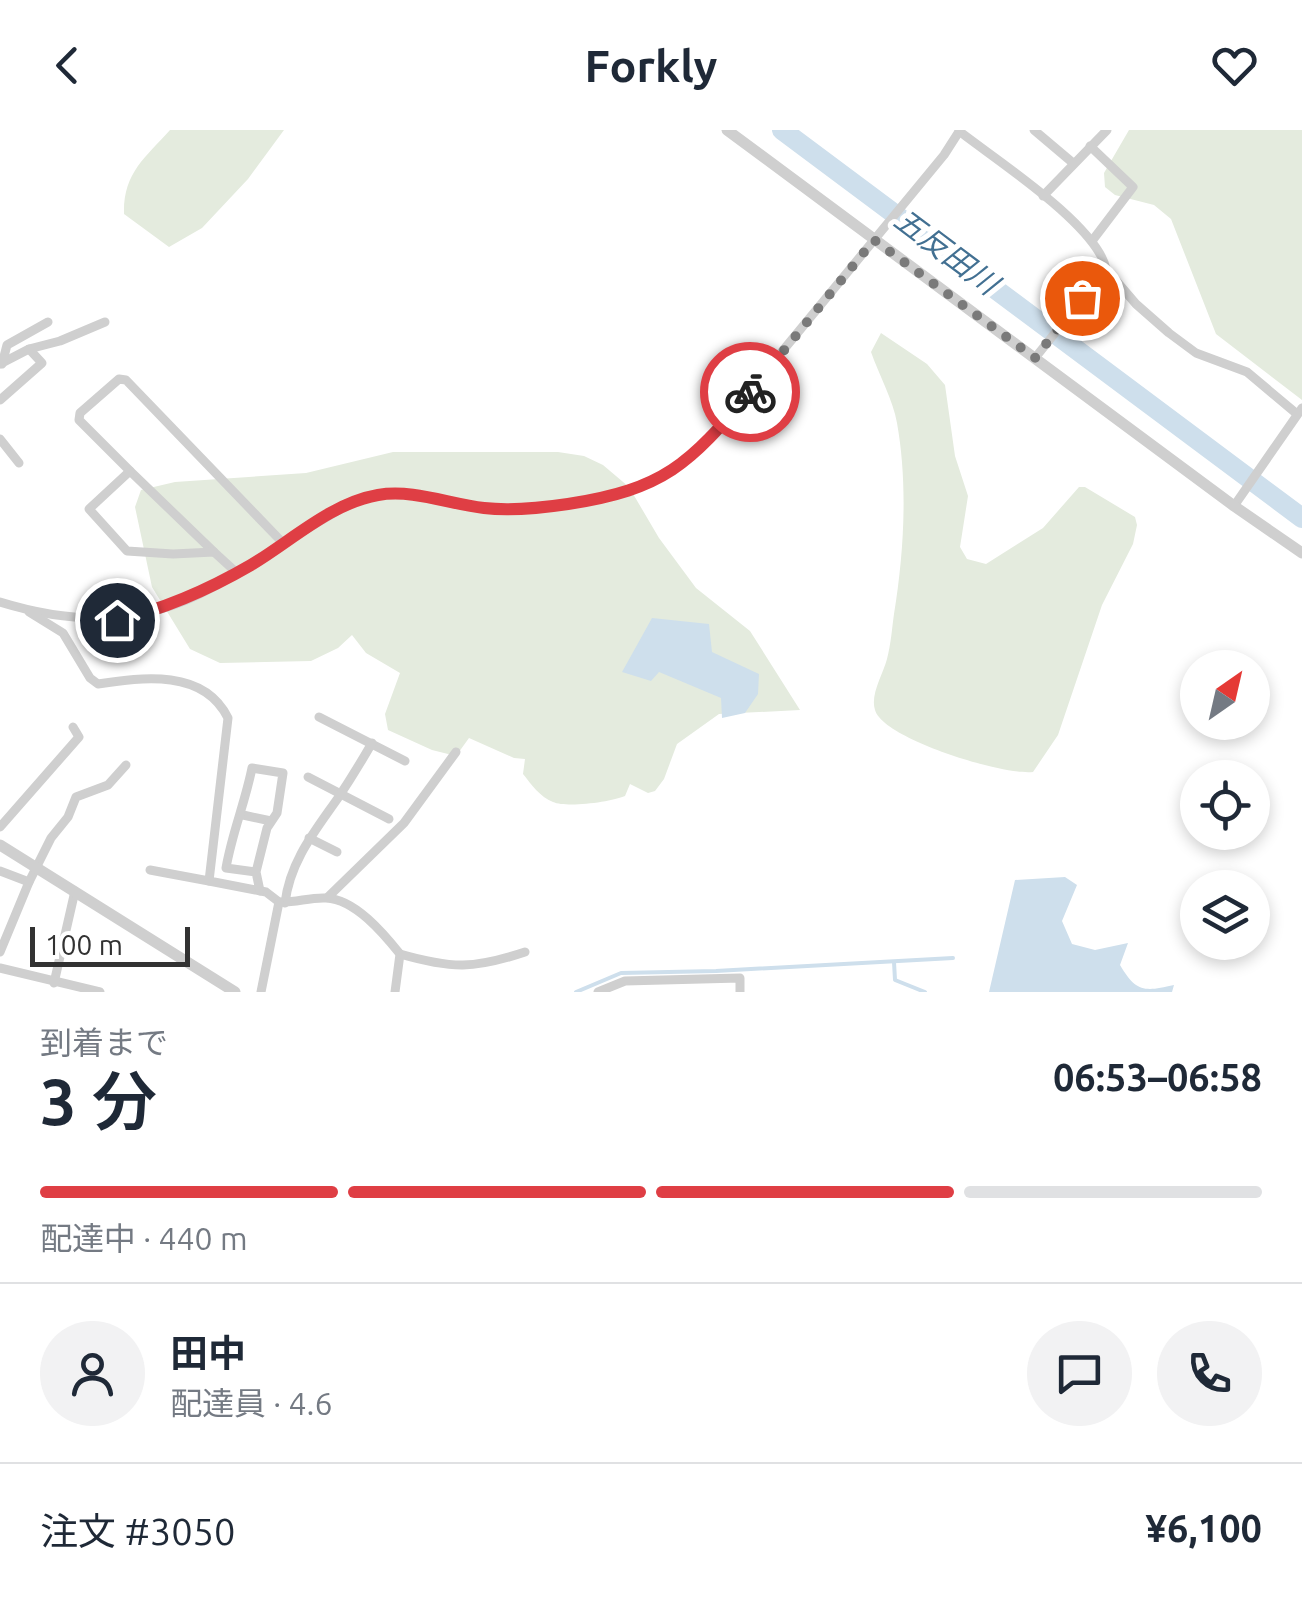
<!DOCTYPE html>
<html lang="ja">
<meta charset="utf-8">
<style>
:root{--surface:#fff;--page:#f2f2f3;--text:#1f2937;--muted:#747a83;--line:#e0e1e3;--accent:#df3e44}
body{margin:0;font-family:Ubuntu,"Noto Sans JP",sans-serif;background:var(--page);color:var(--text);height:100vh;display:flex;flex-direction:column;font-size:38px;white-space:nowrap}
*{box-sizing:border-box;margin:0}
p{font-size:32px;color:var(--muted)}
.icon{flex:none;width:55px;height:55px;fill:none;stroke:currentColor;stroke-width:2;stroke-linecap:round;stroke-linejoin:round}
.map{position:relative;height:862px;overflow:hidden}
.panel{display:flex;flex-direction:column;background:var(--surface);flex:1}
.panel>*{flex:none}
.needle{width:65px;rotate:34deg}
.controls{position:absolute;left:1180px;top:520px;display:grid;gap:20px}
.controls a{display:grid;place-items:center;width:90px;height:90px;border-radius:50%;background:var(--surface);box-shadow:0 5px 15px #0003;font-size:50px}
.scale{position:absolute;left:30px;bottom:25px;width:160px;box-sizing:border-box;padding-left:10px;border:5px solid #323232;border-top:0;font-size:28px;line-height:35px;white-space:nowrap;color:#323232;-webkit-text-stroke:8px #fff;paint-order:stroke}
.pin{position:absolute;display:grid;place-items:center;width:85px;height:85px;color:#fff;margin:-42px;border:5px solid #fff;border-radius:50%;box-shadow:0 2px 10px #0007}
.courier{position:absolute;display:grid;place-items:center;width:100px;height:100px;margin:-50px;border:8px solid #df3e44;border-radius:50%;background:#fff;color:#222;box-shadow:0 2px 12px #0007}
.overview em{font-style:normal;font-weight:600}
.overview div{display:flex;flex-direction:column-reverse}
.overview{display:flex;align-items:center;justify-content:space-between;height:170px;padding:0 40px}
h1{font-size:65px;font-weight:600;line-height:75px}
.bar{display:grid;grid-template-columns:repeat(4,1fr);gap:15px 10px;align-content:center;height:120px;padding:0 40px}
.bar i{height:12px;border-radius:8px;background:var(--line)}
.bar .current{background:var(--accent)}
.bar p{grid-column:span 4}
.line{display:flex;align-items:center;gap:25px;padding:0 40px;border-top:2px solid var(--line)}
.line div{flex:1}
.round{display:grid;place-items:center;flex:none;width:105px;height:105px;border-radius:52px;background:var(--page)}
header{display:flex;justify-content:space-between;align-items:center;height:130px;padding:0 40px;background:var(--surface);font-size:45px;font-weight:600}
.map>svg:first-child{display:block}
.green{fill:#e4ebde}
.water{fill:#cedfec}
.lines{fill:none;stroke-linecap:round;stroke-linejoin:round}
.stream{stroke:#cedfec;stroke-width:4}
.river{stroke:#cedfec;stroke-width:20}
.minor{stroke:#cfcfcf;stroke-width:9}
.tertiary{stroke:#cfcfcf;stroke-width:11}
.done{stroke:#7a7a7a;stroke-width:10;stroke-dasharray:0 18}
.route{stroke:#df3e44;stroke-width:12}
.labels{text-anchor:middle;stroke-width:10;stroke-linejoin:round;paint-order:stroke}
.water-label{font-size:30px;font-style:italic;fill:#427092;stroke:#fff}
</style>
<header><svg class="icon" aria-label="back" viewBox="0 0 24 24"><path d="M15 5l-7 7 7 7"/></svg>Forkly<svg class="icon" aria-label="heart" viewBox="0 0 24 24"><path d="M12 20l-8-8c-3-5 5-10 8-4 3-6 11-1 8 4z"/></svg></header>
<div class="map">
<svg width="1302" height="862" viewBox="0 0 1302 862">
<rect width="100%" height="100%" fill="#fff"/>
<g class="green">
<path d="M 170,0 L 284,0 L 248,49 L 202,98 L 169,117 L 124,84 C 123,43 145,28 170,0 Z"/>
<polygon points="1129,0 1302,0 1302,270 1216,204 1171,89 1154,75 1115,65 1105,57 1104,43"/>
<path d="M 881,203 L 927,234 L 945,255 L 955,326 L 968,366 L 960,417 L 967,429 L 986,434 L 1043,398 L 1079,357 L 1085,357 L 1135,387 L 1137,395 L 1133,414 L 1102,475 L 1058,605 L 1033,642 C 1005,646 883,609 875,580 C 870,565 883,544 887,529 C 891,514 892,498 894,484 C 904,423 908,354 897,293 C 893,270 879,245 871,222 Z"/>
<path d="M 393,322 L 558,322 L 584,326 L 603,335 L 629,357 L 659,408 L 696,458 L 750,501 L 800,580 L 719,584 L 677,614 L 664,649 L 655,661 L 648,663 L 630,654 L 625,666 C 611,672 567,678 553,672 C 540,667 531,654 523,644 L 525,629 L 514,628 L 469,608 L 456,626 L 432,620 L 388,600 L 385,584 L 400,543 L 366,523 L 352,505 L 338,518 L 311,531 L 220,533 L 190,519 L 152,457 L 135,377 L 141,360 L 175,352 L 306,343 Z"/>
</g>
<g class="water">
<polygon points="652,488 709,494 712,522 759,544 758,564 745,583 722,588 721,568 659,542 651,551 622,542"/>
<path d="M 1065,747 L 1077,755 L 1062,791 L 1072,814 L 1095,820 L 1128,813 L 1120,835 C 1136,862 1144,862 1174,855 L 1172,862 L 989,862 L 1015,750 Z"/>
</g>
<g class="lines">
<g class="stream">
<polyline points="894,832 895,850 925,862"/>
<polyline points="576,862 621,843 716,841 953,828"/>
</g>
<polyline class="river" points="782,0 1302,388"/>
<g class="minor">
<polyline points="1034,0 1073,33"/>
<path d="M 959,1 C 996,30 1097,95 1106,139 L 1035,228"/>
<polyline points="1090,16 1133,57 1092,111"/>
<polyline points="1043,66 1107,0"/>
<polyline points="1106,139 1136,174 1169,203 1196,223 1247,242 1297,284"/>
<polyline points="29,219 60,211 105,192"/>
<polyline points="0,234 29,219 42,233 0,270"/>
<polyline points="2,234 7,215 48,192"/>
<polyline points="0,309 19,333"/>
<polyline points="130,341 214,422"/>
<polyline points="1234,376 1302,278"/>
<polyline points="237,443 214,422 173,424 127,421 89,379 130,341 79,290 80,283 119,249 126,250 283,413"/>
<path d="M 0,472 C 75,495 143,496 213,457 C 244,440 273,419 303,401 C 327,388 351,369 379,365 C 414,360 449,374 484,378 C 510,381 541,378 567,374 C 646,362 676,346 729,286 L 944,25 L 960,0"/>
<path d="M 29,482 L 63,503 L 90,548 L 98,554 C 143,547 204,539 228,588 L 209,751 L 266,762 L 279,772 C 295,773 310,767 326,768 C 355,769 384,804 400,824 L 395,862"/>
<polyline points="319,587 405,631"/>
<polyline points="308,647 389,689"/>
<polyline points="243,685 271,691"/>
<polyline points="0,697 79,607 73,597"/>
<polyline points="309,708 337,722"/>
<polyline points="150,740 209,751"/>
<polyline points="0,741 29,752 0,822"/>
<path d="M 256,742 L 226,738 C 232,703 245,673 252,638 L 283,643 L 277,683 L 267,698 L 256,742 L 260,761"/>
<polyline points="29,752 51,708 68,687 76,667 108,655 126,635"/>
<polyline points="328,767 404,693 456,622"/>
<path d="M 285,773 C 290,731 315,701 338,668 C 350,650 361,632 372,613"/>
<path d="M 400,824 C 452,839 474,839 525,822"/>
<polyline points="0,838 100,862"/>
<polyline points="54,853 75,761"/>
<polyline points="261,862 279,772"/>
<polyline points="598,862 625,851 740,848 740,862"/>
</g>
<g class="tertiary">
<polyline points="727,0 1234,376 1302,423"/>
<polyline points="0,715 235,862"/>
</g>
</g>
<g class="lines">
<polyline class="done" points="750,262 874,110 1035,228 1082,168"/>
<path class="route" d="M 117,490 C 165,479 208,460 251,435 C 290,412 331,373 378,365 C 413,359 449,374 484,378 C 510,381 541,378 568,374 C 664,359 689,335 750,262"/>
</g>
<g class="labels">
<g class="water-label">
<text transform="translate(946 122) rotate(37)" y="10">五反田川</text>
</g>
</g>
</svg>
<div class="controls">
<a><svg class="needle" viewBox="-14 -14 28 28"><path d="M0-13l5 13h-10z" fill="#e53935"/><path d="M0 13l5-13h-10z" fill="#747a83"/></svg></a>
<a><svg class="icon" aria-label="locate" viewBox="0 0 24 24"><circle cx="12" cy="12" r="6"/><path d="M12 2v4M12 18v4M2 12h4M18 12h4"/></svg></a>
<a><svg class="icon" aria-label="layers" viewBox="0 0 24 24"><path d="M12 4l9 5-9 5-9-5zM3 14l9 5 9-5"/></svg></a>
</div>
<div class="scale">100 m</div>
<div class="pin" style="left:1082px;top:168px;background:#ea580c"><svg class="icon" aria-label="bag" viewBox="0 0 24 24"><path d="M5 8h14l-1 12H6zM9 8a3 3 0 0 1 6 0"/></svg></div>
<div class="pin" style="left:117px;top:490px;background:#1f2937"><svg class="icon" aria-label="home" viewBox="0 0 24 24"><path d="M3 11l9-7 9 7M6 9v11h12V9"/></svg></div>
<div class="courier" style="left:750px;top:262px"><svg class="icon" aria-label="bike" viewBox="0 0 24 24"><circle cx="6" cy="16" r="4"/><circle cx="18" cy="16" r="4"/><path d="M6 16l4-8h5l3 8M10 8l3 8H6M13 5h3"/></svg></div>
</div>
<section class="panel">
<div class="overview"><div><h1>3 分</h1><p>到着まで</p></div><em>06:53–06:58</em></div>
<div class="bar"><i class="current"></i><i class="current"></i><i class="current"></i><i></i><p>配達中 · 440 m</p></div>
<div class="line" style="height:180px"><a class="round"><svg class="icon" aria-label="person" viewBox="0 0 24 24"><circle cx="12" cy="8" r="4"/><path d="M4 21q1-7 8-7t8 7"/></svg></a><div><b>田中</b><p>配達員 · 4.6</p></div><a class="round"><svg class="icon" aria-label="chat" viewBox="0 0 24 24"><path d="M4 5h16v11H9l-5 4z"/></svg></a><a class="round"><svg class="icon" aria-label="phone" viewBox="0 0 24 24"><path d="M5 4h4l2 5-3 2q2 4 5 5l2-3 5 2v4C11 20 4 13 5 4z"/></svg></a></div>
<div class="line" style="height:130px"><div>注文 #3050</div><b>¥6,100</b></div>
</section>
